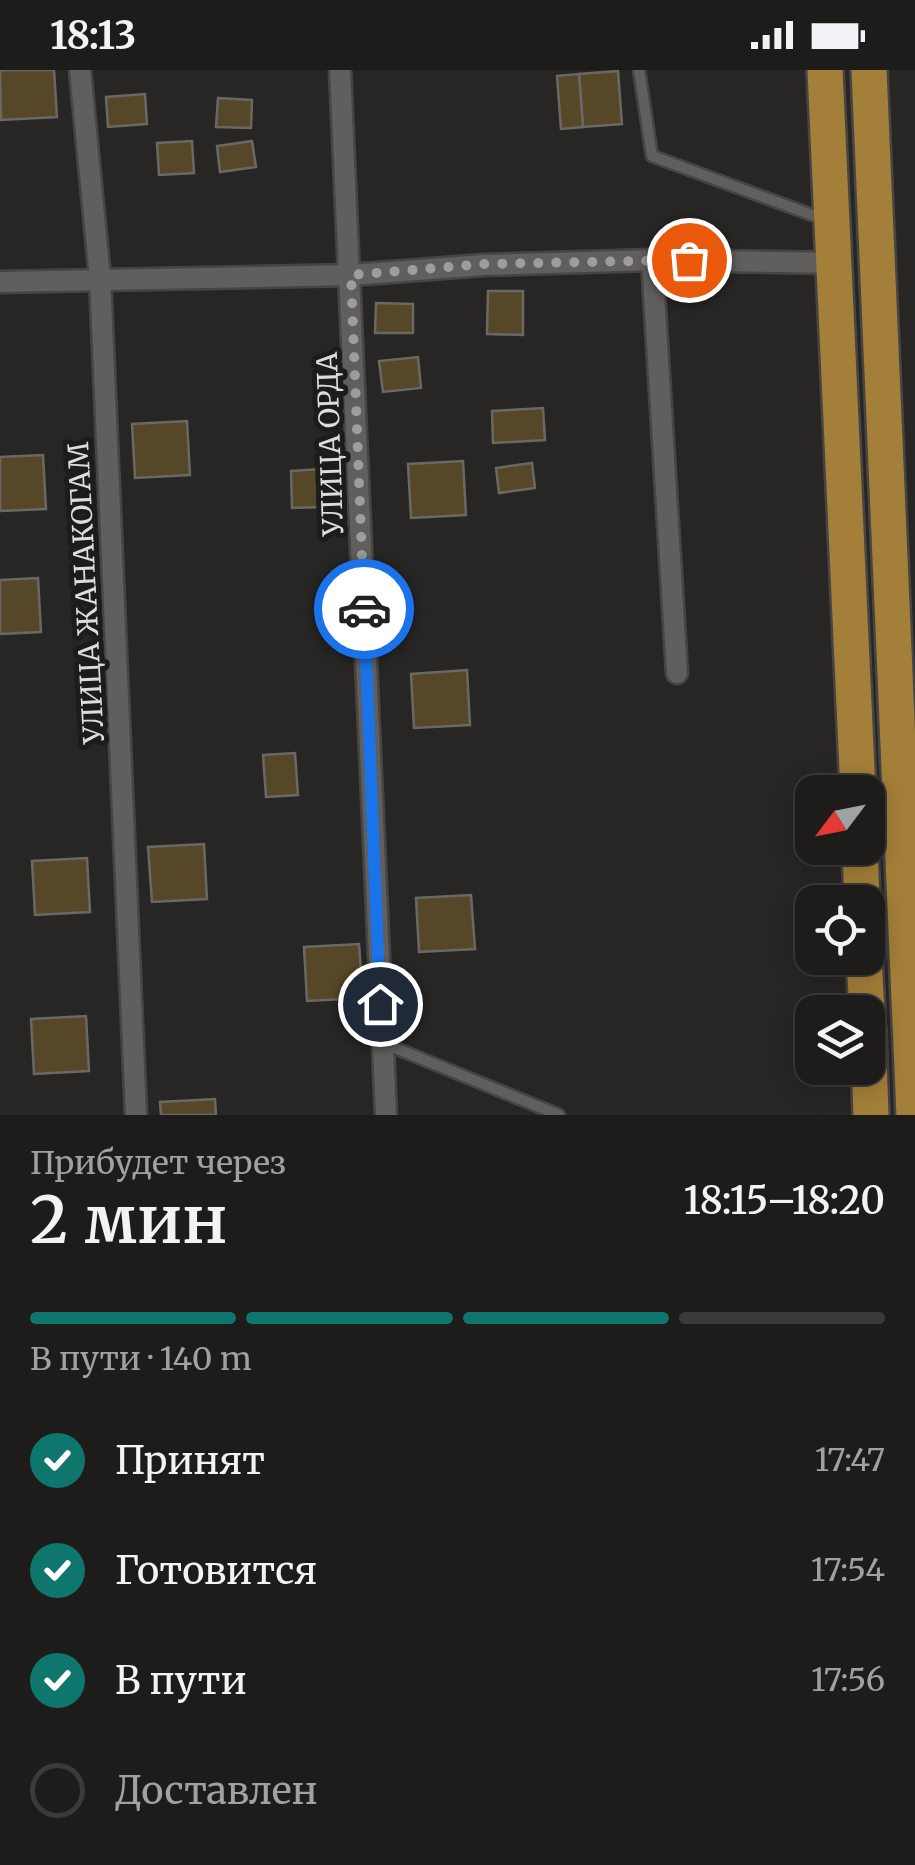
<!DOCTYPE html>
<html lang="ru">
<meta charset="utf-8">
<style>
:root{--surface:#1d1c1b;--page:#2a2928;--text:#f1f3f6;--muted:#a0a1a3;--line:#3b3a3a;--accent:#0f766e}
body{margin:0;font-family:Merriweather,serif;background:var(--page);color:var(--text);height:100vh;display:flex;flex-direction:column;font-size:38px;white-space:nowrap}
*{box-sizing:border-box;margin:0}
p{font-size:32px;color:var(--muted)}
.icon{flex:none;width:55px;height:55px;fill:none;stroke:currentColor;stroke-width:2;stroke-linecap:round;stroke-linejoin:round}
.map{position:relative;height:1045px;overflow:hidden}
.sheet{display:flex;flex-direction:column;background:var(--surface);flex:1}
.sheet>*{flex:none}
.needle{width:65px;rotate:238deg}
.fabs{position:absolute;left:795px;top:705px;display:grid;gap:20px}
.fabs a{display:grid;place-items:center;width:90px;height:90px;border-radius:20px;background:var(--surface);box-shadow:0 5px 25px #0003,0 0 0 2px var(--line);font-size:50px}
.pin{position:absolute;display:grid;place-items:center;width:85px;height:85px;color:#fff;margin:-42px;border:5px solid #fff;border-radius:50%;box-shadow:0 2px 10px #0007}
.courier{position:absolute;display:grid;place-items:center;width:100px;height:100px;margin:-50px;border:8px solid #1a73e8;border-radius:50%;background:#fff;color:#222;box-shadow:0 2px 12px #0007}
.head em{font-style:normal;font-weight:600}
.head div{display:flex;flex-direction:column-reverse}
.head{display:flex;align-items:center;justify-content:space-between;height:170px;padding:0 30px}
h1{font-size:65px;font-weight:600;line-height:75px}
.bar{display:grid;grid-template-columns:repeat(4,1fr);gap:15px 10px;align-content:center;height:120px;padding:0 30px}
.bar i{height:12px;border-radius:8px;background:var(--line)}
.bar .current{background:var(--accent)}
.bar p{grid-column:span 4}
ol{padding:0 30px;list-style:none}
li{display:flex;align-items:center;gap:30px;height:110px}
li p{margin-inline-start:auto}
li .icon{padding:10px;border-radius:50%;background:var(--accent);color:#fff;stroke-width:4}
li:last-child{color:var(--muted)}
li i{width:55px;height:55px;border:5px solid var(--line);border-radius:50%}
.status{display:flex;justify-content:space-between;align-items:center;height:70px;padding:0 50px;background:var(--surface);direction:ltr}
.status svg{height:28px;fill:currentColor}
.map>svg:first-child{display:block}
.building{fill:#574729;stroke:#6a6865;stroke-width:2.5}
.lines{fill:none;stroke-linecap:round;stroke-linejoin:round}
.lane-casing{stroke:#464543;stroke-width:15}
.street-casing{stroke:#464543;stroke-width:25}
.highway-casing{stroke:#464543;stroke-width:40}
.lane{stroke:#615f5d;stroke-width:10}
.street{stroke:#615f5d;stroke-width:20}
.highway{stroke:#a47f39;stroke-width:35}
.done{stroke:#9e9d9c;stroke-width:10;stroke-dasharray:0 18}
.route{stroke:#1a73e8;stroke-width:12}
.labels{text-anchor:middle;stroke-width:10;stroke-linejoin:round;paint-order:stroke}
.street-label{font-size:28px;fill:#dedddc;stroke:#1e1c1a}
</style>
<div class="status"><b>18:13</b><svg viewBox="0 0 49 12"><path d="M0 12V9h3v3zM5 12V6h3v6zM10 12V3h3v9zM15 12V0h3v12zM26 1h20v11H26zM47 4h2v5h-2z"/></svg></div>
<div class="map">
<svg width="915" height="1045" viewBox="0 0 915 1045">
<rect width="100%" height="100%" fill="#272624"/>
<g class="building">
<polygon points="0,0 54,0 57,47 1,50"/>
<polygon points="618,1 622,54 583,57 579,4"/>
<polygon points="579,4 583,57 561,59 557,6"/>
<polygon points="145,24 147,54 108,57 106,27"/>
<polygon points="218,28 252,30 251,58 216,57"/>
<polygon points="192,71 194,103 159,105 157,73"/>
<polygon points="252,71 256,97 220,102 217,76"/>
<polygon points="488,221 523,221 523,265 487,264"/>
<polygon points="376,233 413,234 413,263 375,263"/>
<polygon points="418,287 421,318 383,322 379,291"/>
<polygon points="543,338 545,370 493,373 492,341"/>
<polygon points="187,351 190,405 135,408 132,354"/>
<polygon points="43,385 46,439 0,441 0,387"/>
<polygon points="463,391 466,445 411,448 408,394"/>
<polygon points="532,393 535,418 499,423 496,398"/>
<polygon points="321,399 322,437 292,438 291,401"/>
<polygon points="38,508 41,562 0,564 0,510"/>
<polygon points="467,600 470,655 414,658 411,604"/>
<polygon points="295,683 298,725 266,727 263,685"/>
<polygon points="204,774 207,829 152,832 148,777"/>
<polygon points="87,788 90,842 35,845 32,791"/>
<polygon points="471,825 475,879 419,882 416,828"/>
<polygon points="359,874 363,928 307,931 304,877"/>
<polygon points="86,946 89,1001 34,1004 31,949"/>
<polygon points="215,1029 216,1045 161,1045 160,1032"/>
</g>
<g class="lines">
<defs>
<g id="lane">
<polyline points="639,0 652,86 823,149"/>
<polyline points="383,973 559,1045"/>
</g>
<g id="street">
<polyline points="80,0 100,208 136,1045"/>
<polyline points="340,0 386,1045"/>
<polyline points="652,190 677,603"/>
<polyline points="0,212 351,205 484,195 652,190 835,193"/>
</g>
<g id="highway">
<polyline points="825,0 858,722"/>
<polyline points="869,0 914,1045"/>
<polyline points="860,778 862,832"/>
<polyline points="864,888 867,942"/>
<polyline points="868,959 871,1045"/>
</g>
</defs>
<use href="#lane" class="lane-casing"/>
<use href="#street" class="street-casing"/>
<use href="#highway" class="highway-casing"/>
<use href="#lane" class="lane"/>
<use href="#street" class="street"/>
<use href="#highway" class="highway"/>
</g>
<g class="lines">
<polyline class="done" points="364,539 351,205 484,194 689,190"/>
<polyline class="route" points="364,539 380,934"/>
</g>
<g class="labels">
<g class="street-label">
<text transform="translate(330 374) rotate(-92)" y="10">УЛИЦА ОРДА</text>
<text transform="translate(86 523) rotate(-93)" y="10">УЛИЦА ЖАНАКОГАМ</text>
</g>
</g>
</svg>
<div class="fabs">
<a><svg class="needle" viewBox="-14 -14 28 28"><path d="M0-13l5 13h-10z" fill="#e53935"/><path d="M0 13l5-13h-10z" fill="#a0a1a3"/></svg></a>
<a><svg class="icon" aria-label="locate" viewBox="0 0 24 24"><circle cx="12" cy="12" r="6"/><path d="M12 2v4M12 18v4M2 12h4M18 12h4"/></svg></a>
<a><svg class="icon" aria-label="layers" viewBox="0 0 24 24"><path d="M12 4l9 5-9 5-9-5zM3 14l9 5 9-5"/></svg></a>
</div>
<div class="pin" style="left:689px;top:190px;background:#ea580c"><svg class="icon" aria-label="bag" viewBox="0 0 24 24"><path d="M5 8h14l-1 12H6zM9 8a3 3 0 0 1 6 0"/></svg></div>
<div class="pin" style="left:380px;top:934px;background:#1f2937"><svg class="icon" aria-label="home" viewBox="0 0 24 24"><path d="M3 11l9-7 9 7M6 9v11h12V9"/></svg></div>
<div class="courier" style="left:364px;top:539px"><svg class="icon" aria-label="car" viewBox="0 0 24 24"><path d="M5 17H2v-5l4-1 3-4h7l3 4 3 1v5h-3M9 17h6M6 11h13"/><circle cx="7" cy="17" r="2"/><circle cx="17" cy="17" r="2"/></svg></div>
</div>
<section class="sheet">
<div class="head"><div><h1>2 мин</h1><p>Прибудет через</p></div><em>18:15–18:20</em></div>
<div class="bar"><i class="current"></i><i class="current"></i><i class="current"></i><i></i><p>В пути · 140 m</p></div>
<ol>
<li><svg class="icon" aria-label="check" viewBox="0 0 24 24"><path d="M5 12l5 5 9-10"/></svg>Принят<p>17:47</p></li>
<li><svg class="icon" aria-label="check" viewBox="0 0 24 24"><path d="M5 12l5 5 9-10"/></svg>Готовится<p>17:54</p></li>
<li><svg class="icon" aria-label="check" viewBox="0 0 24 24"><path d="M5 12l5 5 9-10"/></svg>В пути<p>17:56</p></li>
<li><i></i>Доставлен</li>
</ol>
</section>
